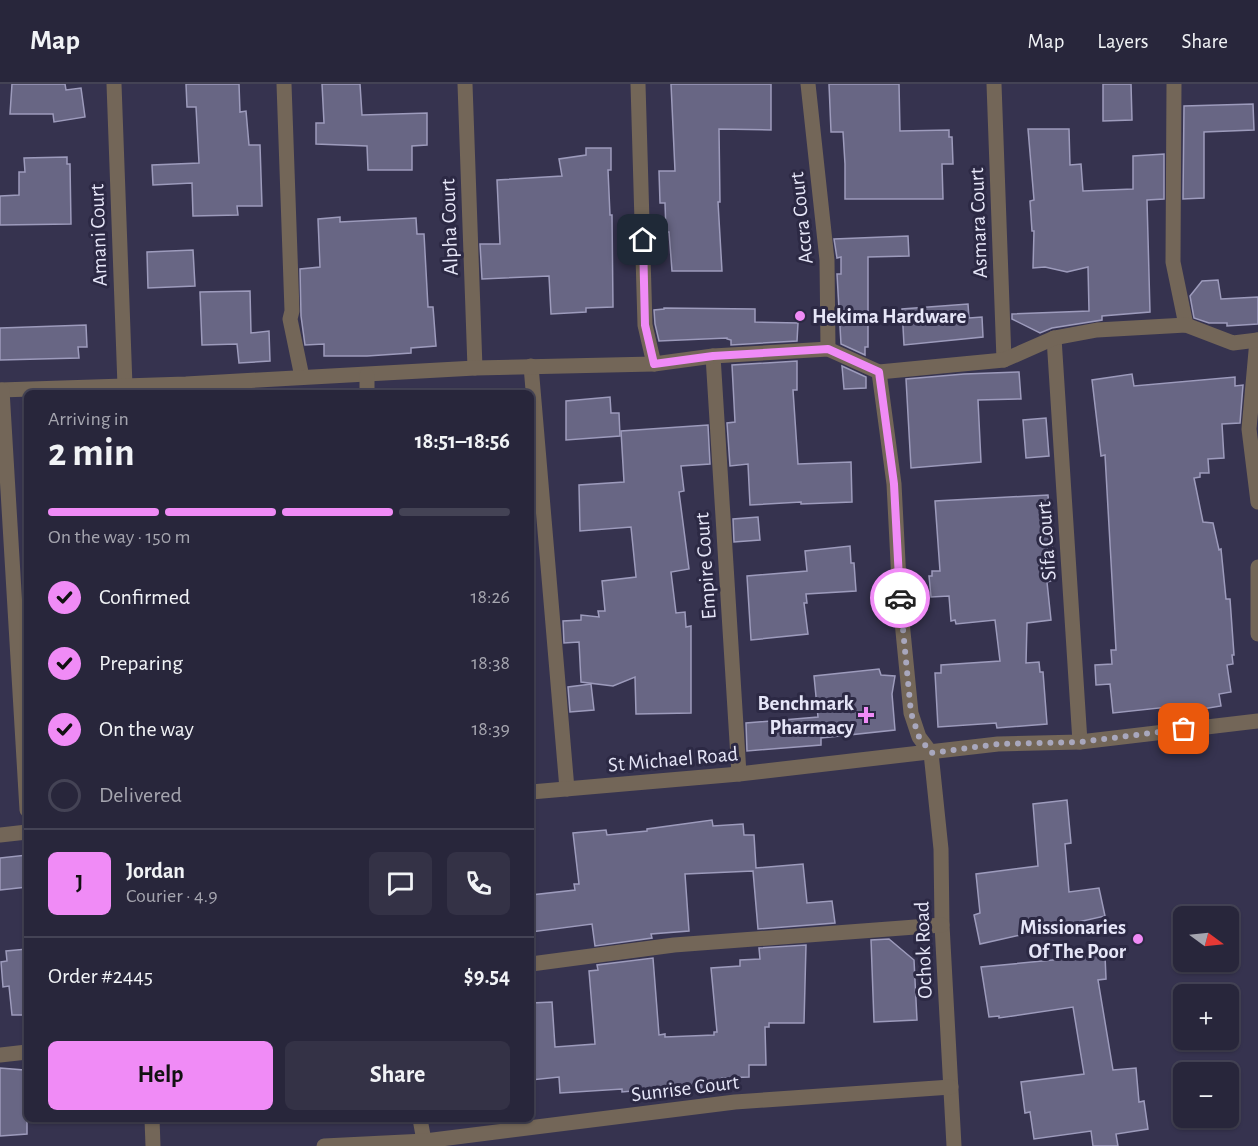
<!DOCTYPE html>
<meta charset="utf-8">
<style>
:root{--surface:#28263b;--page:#343246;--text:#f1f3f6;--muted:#a5a5af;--line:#444355;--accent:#f08bf6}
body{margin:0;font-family:"Alegreya Sans",sans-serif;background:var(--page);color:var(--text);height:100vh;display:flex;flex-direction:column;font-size:22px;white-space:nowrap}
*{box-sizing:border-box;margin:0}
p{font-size:20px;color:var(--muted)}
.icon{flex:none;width:33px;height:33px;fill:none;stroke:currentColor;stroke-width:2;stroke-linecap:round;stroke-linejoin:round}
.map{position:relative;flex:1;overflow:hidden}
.drawer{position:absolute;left:24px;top:306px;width:510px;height:732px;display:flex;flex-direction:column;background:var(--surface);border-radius:9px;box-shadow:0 2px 4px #0004,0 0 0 2px var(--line)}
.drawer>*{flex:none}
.needle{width:39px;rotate:105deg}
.controls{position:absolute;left:1173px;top:822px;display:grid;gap:12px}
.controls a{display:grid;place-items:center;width:66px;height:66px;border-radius:9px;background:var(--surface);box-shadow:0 2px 4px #0004,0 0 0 2px var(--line);font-size:30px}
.pin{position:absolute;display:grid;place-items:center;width:51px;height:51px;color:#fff;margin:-26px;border-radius:12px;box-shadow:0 3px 9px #0006}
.courier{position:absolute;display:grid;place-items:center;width:60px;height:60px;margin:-30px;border:4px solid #f08bf6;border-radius:50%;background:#fff;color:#222;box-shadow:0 2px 8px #0007}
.overview em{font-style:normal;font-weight:700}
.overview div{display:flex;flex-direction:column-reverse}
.overview{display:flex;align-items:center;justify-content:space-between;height:102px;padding:0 24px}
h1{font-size:39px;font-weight:700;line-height:45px}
.bar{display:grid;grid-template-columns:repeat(4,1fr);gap:9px 6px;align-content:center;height:72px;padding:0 24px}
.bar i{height:8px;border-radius:4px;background:var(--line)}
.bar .on{background:var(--accent)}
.bar p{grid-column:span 4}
.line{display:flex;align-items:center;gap:15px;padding:0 24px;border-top:2px solid var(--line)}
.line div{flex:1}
.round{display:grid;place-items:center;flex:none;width:63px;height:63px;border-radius:9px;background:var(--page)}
ol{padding:0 24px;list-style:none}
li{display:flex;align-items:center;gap:18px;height:66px}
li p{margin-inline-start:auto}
li .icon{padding:6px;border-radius:50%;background:var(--accent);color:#111;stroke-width:4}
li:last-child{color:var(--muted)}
li i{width:33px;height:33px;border:3px solid var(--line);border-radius:50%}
.button{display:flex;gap:12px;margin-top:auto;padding:12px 24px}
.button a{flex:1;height:69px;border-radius:9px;background:var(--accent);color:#111;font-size:24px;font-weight:700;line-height:69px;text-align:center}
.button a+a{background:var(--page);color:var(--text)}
header{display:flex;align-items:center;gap:36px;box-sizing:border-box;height:84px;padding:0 30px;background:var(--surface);border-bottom:2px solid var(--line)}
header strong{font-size:28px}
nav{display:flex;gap:33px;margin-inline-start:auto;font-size:21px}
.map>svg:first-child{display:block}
.building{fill:#686684;stroke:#9d9bbc;stroke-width:1.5}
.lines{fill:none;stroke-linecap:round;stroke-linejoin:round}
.minor{stroke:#736658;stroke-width:15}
.done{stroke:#a8a7bd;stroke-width:6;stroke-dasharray:0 10.8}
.route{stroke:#f08bf6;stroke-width:8}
.poi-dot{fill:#f08bf6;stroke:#2c2944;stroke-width:2}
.labels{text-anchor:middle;stroke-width:6;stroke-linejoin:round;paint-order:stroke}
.street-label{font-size:21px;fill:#e6e6f8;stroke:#2c2944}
.poi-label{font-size:21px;font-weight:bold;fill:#e6e6f8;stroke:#2c2944;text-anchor:end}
</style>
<header>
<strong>Map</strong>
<nav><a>Map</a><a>Layers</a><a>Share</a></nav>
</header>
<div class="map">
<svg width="1258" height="1062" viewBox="0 0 1258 1062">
<rect width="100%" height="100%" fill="#36334f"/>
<g class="building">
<polygon points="12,0 65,0 66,6 81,4 85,33 54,38 53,30 10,30"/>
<polygon points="186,0 239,0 240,28 246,27 249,61 260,61 262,122 237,122 238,131 193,132 192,99 153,101 152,81 199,79 196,23 187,23"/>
<polygon points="322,0 360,0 362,31 427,29 427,61 412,62 412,86 368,86 367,62 316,60 316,39 324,39"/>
<polygon points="671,0 771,0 771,46 719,45 720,118 718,118 722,187 672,187 669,148 666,148 665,119 660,119 659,87 675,87"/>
<polygon points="829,0 899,0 900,47 949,46 949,53 952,53 953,80 942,80 943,115 845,115 845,80 843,48 831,48"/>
<polygon points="1103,0 1131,0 1132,36 1103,37"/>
<polygon points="1253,20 1254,46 1204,48 1204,114 1183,115 1184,22"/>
<polygon points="1028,45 1069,45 1070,81 1081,80 1083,107 1133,105 1133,72 1164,70 1164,115 1147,116 1150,228 1102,232 1102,236 1052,244 1040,249 1012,235 1012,230 1089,227 1088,183 1067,188 1045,183 1033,184 1034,147 1032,147 1030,117 1034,116"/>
<polygon points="586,64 611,64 611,86 608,86 610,131 612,131 613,223 586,224 586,228 551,230 549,192 482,195 480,160 500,160 497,96 562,92 559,75 586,71"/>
<polygon points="67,73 67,80 70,80 71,140 0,141 0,112 19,111 19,88 25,88 24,74"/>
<polygon points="340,133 340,138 416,134 417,150 424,150 428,223 433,223 436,262 411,264 411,269 367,272 324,272 324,260 305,261 301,232 300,185 320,183 318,135"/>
<polygon points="908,152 909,172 868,173 868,263 865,263 865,271 841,260 837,190 841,190 841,173 837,174 834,155"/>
<polygon points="193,166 195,202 148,204 147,168"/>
<polygon points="1218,196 1221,215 1258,213 1258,240 1227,242 1227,239 1209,239 1194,234 1190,212 1202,197"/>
<polygon points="250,207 251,249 269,247 270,277 239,279 237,260 202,261 200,208"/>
<polygon points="968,220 969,234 982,233 983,253 904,261 902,225"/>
<polygon points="664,224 755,225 755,238 798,239 797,257 731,261 731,256 727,255 727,254 659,257 655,240 654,226 664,225"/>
<polygon points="86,241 87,263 78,263 79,274 0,276 0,244"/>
<polygon points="797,277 797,306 793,306 798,380 851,378 852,418 801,420 801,418 750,421 748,380 730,382 727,339 735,338 732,281"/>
<polygon points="842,282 866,293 866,304 844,305"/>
<polygon points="1019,288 1021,315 978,316 981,378 911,384 906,295 964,290"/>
<polygon points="1132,290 1134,302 1235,293 1235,302 1243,301 1240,339 1222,340 1224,374 1208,375 1209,389 1200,389 1200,393 1194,394 1203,438 1213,439 1219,466 1221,465 1226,515 1230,515 1234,571 1232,571 1233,580 1227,581 1231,608 1219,610 1221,622 1196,626 1196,620 1113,629 1110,600 1096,601 1095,581 1112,580 1111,566 1116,566 1105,371 1101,372 1092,296"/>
<polygon points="610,313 611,329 619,329 620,352 566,356 566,317"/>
<polygon points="1046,334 1049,372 1026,374 1023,336"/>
<polygon points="708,341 710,380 681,382 684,407 679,408 689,485 671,488 676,529 685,528 686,543 691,542 691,629 636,630 635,593 613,602 581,598 579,558 564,559 563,537 581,536 581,531 599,533 598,527 605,527 602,497 636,493 631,443 580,447 579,401 624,398 621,347"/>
<polygon points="1048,411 1052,462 1047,462 1051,497 1047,498 1051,536 1027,539 1026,579 1039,578 1040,588 1043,588 1047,640 997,644 996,639 938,643 935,589 941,589 941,581 1000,577 995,536 956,540 955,536 951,537 949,512 931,513 929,492 932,492 932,487 940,487 935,417"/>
<polygon points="758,433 760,456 734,458 733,435"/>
<polygon points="850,462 851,479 854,479 856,507 806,510 807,519 804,519 808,550 751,556 747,492 807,487 805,467"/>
<polygon points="879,585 881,591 895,592 892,610 895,646 821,654 821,661 747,667 746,639 818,633 814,592"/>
<polygon points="591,600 594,626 570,628 568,603"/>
<polygon points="1067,716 1071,759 1065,760 1069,808 1099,804 1105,832 980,860 974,831 980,829 976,790 1038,782 1033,720"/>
<polygon points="712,736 713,742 743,740 744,751 754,751 756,784 803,780 807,819 832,817 835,839 758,845 753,787 685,790 689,847 651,850 652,854 595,862 592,840 531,848 531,811 575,806 574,800 579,800 573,749 606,746 607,751 647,747 647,745"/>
<polygon points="27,771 27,803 0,806 0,774"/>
<polygon points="889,855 914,876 917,936 874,938 871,856"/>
<polygon points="806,861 804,939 769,939 769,943 765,943 766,981 749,981 749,993 722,994 722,1004 701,1006 701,1001 622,1008 622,1005 560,1009 559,993 531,996 531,919 552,918 555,963 595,960 589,887 598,886 597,881 653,874 659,951 665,950 665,953 714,951 714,948 717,948 711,884 740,882 740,876 760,875 759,864"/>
<polygon points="27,865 27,931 12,931 9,902 3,903 1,878 7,877 6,867"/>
<polygon points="1105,871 1106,895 1098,896 1113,986 1136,984 1139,1018 1144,1017 1148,1045 1116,1050 1118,1062 1093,1062 1091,1047 1034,1055 1030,1028 1025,1029 1021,998 1084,990 1073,923 999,934 999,932 989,933 981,883"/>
<polygon points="0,984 24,986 25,993 27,993 27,1050 0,1052"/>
</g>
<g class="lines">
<g class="minor">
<polyline points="114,0 125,302"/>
<polyline points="284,0 292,227 290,235 302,293"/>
<polyline points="465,0 475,284"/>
<polyline points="638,0 645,241 654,280"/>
<polyline points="808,0 827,176 828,265"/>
<polyline points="994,0 1004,276"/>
<polyline points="1174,0 1173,178 1186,241"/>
<polyline points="1054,254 1080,658"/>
<polyline points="1257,256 1249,345 1258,418"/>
<polyline points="713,272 739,690"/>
<polyline points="531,282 567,705"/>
<polyline points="879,288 894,400 900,517 911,629 919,653 931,669 941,765 942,841 954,1062"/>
<polyline points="0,306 186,300 475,284 654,280 713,272 828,265 879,288 1004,276 1054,254 1097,246 1186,241 1233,259 1258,256"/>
<polyline points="2,306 27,726"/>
<polyline points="367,309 367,291"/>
<polyline points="1258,483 1258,550"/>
<polyline points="531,708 739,690 998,660 1080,658 1258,637"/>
<polyline points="0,751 27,748"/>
<polyline points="531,880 674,861 942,841"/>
<polyline points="0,971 27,968"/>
<polyline points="152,1035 153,1062"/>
<polyline points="420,1035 425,1062"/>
<polyline points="324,1062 425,1057 735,1018 951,1003"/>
</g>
</g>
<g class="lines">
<polyline class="done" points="900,514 911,629 919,653 931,669 998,660 1080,658 1184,645"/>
<polyline class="route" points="643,156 645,241 654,280 713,272 828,265 879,288 894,400 900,514"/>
</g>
<g class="poi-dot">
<circle cx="800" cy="232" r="6"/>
<path d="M863 622h6v6h6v6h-6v6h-6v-6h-6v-6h6z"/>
<circle cx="1138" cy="855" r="6"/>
</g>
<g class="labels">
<g class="street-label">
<text transform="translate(801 134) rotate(-96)" y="7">Accra Court</text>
<text transform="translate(978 139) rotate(-92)" y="7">Asmara Court</text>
<text transform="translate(449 143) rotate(-92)" y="7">Alpha Court</text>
<text transform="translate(98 151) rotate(-92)" y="7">Amani Court</text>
<text transform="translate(1046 457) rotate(-94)" y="7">Sifa Court</text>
<text transform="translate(705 482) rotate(-94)" y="7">Empire Court</text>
<text transform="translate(673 675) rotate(-5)" y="7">St Michael Road</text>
<text transform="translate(923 866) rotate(-92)" y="7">Ochok Road</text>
<text transform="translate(685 1004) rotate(-7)" y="7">Sunrise Court</text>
</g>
<g class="poi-label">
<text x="812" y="239" text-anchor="start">Hekima Hardware</text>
<text x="854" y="626">Benchmark<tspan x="854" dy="24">Pharmacy</tspan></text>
<text x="1126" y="850">Missionaries<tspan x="1126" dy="24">Of The Poor</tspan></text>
</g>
</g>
</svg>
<div class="controls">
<a><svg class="needle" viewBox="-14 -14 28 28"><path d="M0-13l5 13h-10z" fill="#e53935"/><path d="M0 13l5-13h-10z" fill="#a5a5af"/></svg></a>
<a>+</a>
<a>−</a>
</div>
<div class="pin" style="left:1184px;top:645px;background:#ea580c"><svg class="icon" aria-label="bag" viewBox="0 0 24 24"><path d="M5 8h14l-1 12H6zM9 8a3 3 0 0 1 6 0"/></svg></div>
<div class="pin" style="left:643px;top:156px;background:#1f2937"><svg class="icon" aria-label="home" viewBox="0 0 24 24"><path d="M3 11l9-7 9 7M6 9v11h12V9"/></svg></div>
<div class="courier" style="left:900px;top:514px"><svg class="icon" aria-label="car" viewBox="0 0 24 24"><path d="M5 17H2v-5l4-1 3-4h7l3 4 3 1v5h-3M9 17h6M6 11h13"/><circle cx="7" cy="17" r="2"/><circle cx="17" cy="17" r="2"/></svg></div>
<section class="drawer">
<div class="overview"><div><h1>2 min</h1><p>Arriving in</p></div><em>18:51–18:56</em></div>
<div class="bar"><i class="on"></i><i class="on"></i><i class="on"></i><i></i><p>On the way · 150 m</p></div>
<ol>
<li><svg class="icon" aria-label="check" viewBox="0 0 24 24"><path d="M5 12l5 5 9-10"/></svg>Confirmed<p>18:26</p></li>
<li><svg class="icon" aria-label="check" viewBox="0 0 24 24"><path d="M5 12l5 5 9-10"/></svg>Preparing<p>18:38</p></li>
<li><svg class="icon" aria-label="check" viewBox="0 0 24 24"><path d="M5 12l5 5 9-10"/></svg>On the way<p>18:39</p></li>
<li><i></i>Delivered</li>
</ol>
<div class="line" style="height:108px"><b class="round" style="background:var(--accent);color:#111">J</b><div><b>Jordan</b><p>Courier · 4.9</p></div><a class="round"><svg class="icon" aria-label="chat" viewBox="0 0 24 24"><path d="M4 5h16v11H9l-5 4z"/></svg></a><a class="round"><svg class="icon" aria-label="phone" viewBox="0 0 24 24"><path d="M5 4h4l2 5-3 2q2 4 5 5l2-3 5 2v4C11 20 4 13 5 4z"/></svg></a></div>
<div class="line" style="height:78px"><div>Order #2445</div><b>$9.54</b></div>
<div class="button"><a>Help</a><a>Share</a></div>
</section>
</div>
